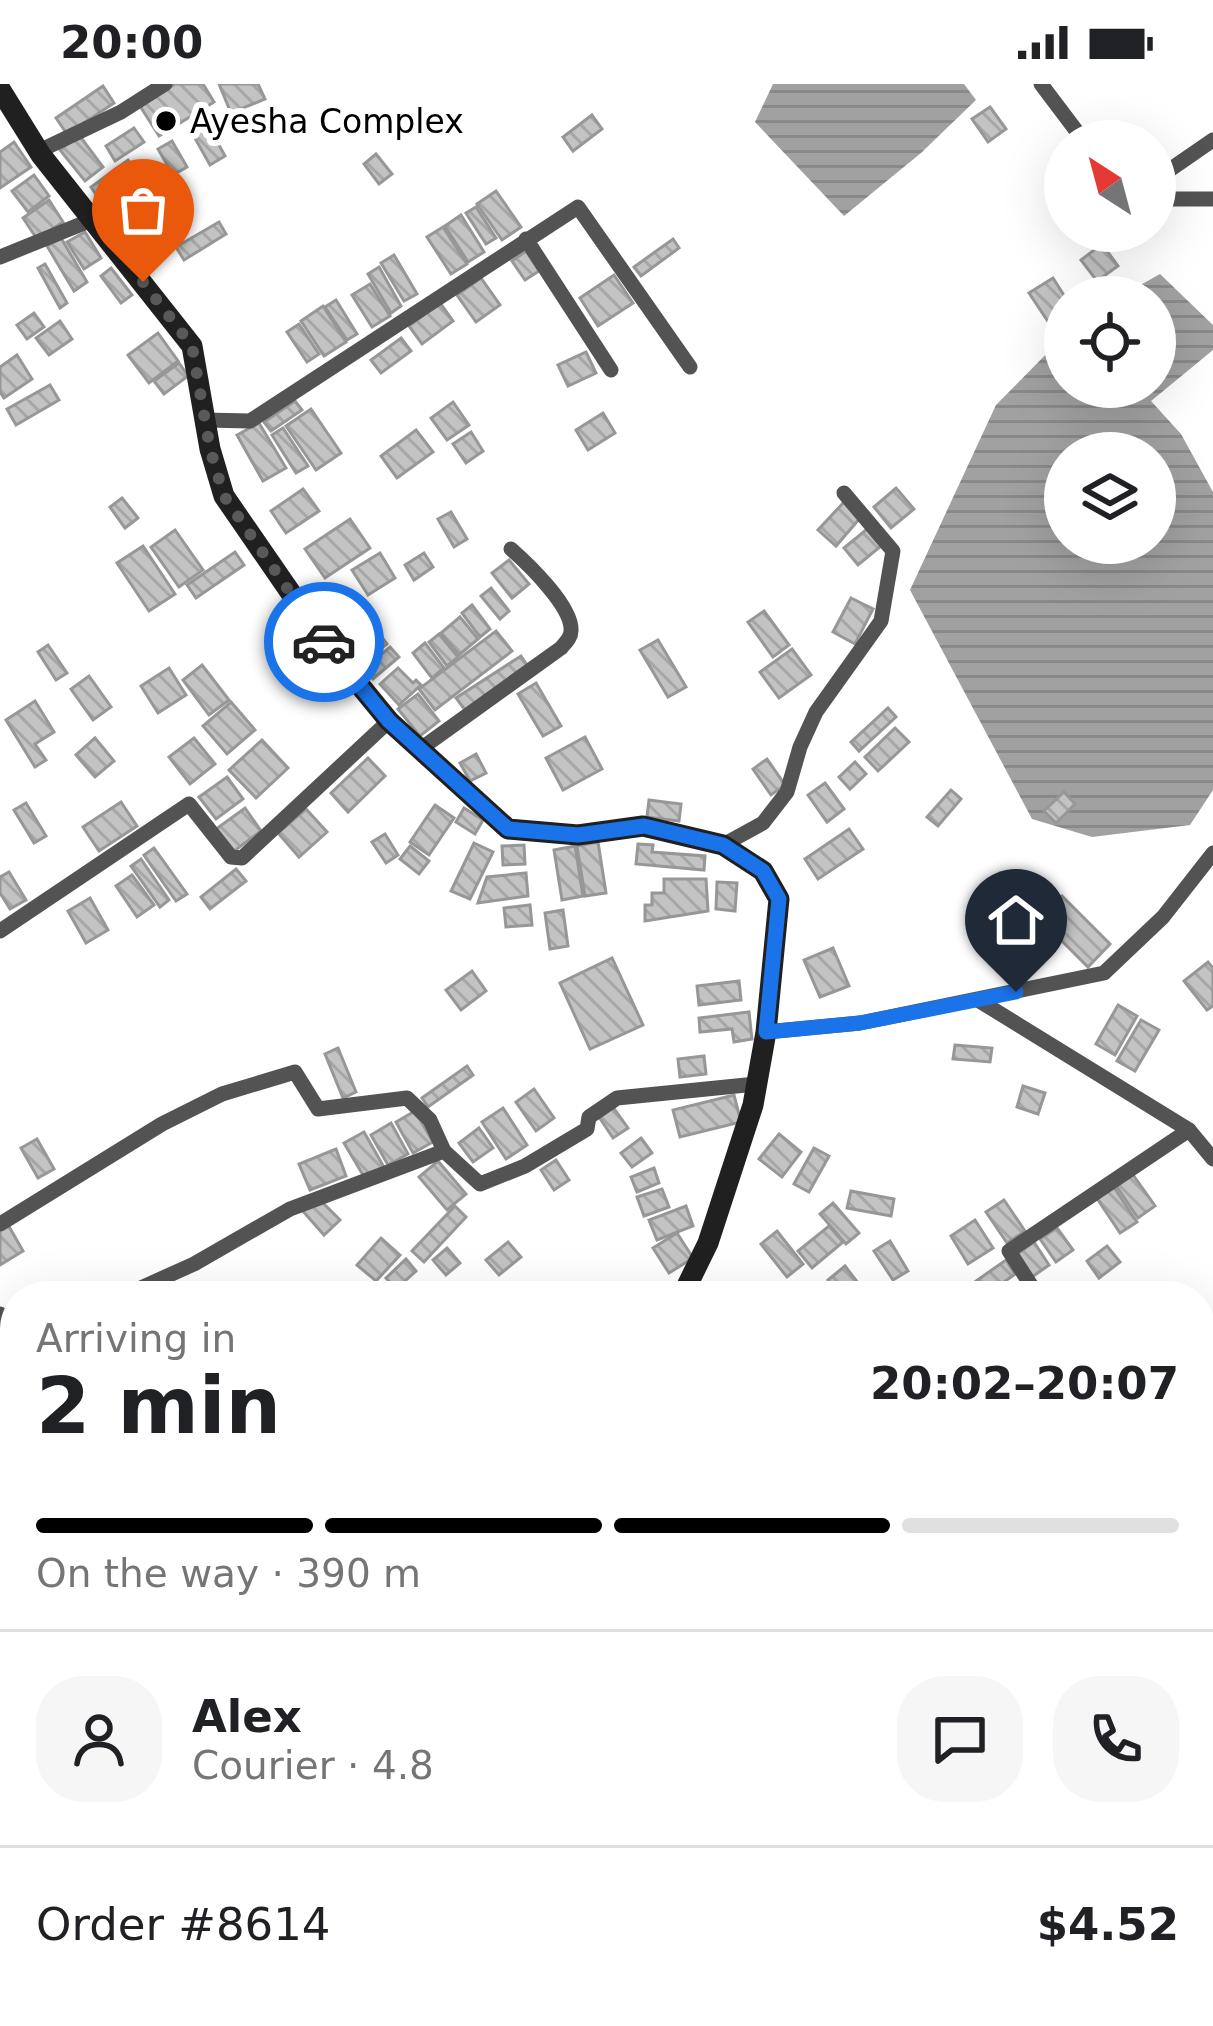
<!DOCTYPE html>
<meta charset="utf-8">
<style>
:root{--surface:#fff;--page:#f6f6f6;--text:#202124;--muted:#757577;--line:#e0e0e0;--accent:#000}
body{margin:0;font-family:"DejaVu Sans",sans-serif;background:var(--page);color:var(--text);height:100vh;display:flex;flex-direction:column;font-size:45px;white-space:nowrap}
*{box-sizing:border-box;margin:0}
p{font-size:39px;color:var(--muted)}
.icon{flex:none;width:66px;height:66px;fill:none;stroke:currentColor;stroke-width:2;stroke-linecap:round;stroke-linejoin:round}
.map{position:relative;flex:1;overflow:hidden}
.details{position:absolute;left:0px;top:1197px;width:1215px;height:747px;display:flex;flex-direction:column;background:var(--surface);border-radius:48px 48px 0 0;box-shadow:0 12px 48px #0002}
.details>*{flex:none}
.needle{width:78px;rotate:324deg}
.buttons{position:absolute;left:1044px;top:36px;display:grid;gap:24px}
.buttons a{display:grid;place-items:center;width:132px;height:132px;border-radius:50%;background:var(--surface);box-shadow:0 12px 48px #0002;font-size:60px}
.pin{position:absolute;display:grid;place-items:center;width:102px;height:102px;color:#fff;margin:-123px -51px;border-radius:50% 50% 50% 0;rotate:-45deg;box-shadow:0 0 12px #0007}
.pin .icon{rotate:45deg}
.courier{position:absolute;display:grid;place-items:center;width:120px;height:120px;margin:-60px;border:9px solid #1a73e8;border-radius:50%;background:#fff;color:#222;box-shadow:0 3px 15px #0007}
.head em{font-style:normal;font-weight:700}
.head div{display:flex;flex-direction:column-reverse}
.head{display:flex;align-items:center;justify-content:space-between;height:204px;padding:0 36px}
h1{font-size:78px;font-weight:700;line-height:90px}
.bar{display:grid;grid-template-columns:repeat(4,1fr);gap:18px 12px;align-content:center;height:144px;padding:0 36px}
.bar i{height:15px;border-radius:9px;background:var(--line)}
.bar .current{background:var(--accent)}
.bar p{grid-column:span 4}
.line{display:flex;align-items:center;gap:30px;padding:0 36px;border-top:3px solid var(--line)}
.line div{flex:1}
.round{display:grid;place-items:center;flex:none;width:126px;height:126px;border-radius:48px;background:var(--page)}
.status{display:flex;justify-content:space-between;align-items:center;height:84px;padding:0 60px;background:var(--surface);direction:ltr}
.status svg{height:33px;fill:currentColor}
.map>svg:first-child{display:block}
.water{fill:url(#water-rules);fill-rule:evenodd}
.lines{fill:none;stroke-linecap:round;stroke-linejoin:round}
.canal{stroke:#a1a1a1;stroke-width:16}
.building{fill:url(#building-back-hatch);stroke:#979797;stroke-width:3}
.street{stroke:#535353;stroke-width:15}
.secondary{stroke:#202020;stroke-width:21}
.done{stroke:#595959;stroke-width:12;stroke-dasharray:0 21.6}
.route{stroke:#1a73e8;stroke-width:15}
.poi-dot{fill:#000;stroke:#fff;stroke-width:4.5}
.labels{text-anchor:middle;stroke-width:12;stroke-linejoin:round;paint-order:stroke}
.poi-label{font-size:33px;fill:#000;stroke:#fff;text-anchor:start}
</style>
<div class="status"><b>20:00</b><svg viewBox="0 0 49 12"><path d="M0 12V9h3v3zM5 12V6h3v6zM10 12V3h3v9zM15 12V0h3v12zM26 1h20v11H26zM47 4h2v5h-2z"/></svg></div>
<div class="map">
<svg width="1213" height="1942" viewBox="0 0 1213 1942">
<defs>
<pattern id="water-rules" width="6" height="5" patternUnits="userSpaceOnUse" patternTransform="scale(3)"><rect width="6" height="5" fill="#a1a1a1"/><path d="M0 2.5h6" fill="none" stroke="#898989"/></pattern>
<pattern id="building-back-hatch" width="6" height="6" patternUnits="userSpaceOnUse" patternTransform="scale(3)"><rect width="6" height="6" fill="#c3c3c3"/><path d="M-1 5l2 2M0 0l6 6M5-1l2 2" fill="none" stroke="#a6a6a6"/></pattern>
</defs>
<rect width="100%" height="100%" fill="#fff"/>
<g class="water">
<polygon points="773,0 964,0 976,16 921,69 844,132 755,38"/>
<path d="M 1160,190 L 1213,241 L 1213,266 L 1151,317 L 1181,350 L 1213,408 L 1213,706 L 1190,741 L 1092,753 L 1032,735 L 910,506 L 996,321 L 1065,251 L 1065,303 L 1155,303 L 1155,213 L 1119,213 ZM 1065,369 L 1155,369 L 1155,459 L 1065,459 Z"/>
<polygon points="886,1929 1004,1929 1011,1942 871,1942"/>
</g>
<g class="lines">
<g class="canal">
<polyline points="0,1583 15,1712"/>
<polyline points="15,1752 15,1749"/>
</g>
</g>
<g class="building">
<polygon points="175,0 203,0 214,18 159,52 140,22"/>
<polygon points="219,0 258,0 265,15 231,29"/>
<polygon points="103,2 114,19 67,50 56,34"/>
<polygon points="990,23 1006,45 988,58 972,35"/>
<polygon points="592,31 602,45 573,67 563,53"/>
<polygon points="208,41 225,72 210,81 192,49"/>
<polygon points="134,44 144,58 115,77 106,62"/>
<polygon points="79,51 103,83 85,97 60,66"/>
<polygon points="172,57 187,83 173,91 158,65"/>
<polygon points="14,58 31,83 0,104 0,68"/>
<polygon points="376,70 392,90 379,100 364,80"/>
<polygon points="128,76 139,92 102,119 91,103"/>
<polygon points="34,91 49,112 28,128 12,107"/>
<polygon points="138,94 147,105 112,132 103,121"/>
<polygon points="154,107 170,135 160,141 144,113"/>
<polygon points="496,107 521,143 502,156 477,120"/>
<polygon points="49,116 63,138 37,155 23,134"/>
<polygon points="142,116 155,135 128,153 115,133"/>
<polygon points="476,123 496,154 486,160 466,129"/>
<polygon points="461,131 484,168 468,178 445,142"/>
<polygon points="219,138 226,150 184,176 176,163"/>
<polygon points="443,143 467,180 451,190 427,153"/>
<polygon points="148,145 159,162 143,173 132,155"/>
<polygon points="85,148 101,174 84,185 67,158"/>
<polygon points="61,154 87,198 74,207 47,162"/>
<polygon points="673,155 679,164 641,192 634,183"/>
<polygon points="1102,160 1118,182 1097,197 1081,176"/>
<polygon points="526,167 539,187 525,196 512,177"/>
<polygon points="394,171 417,210 404,217 381,179"/>
<polygon points="45,180 67,219 60,224 38,184"/>
<polygon points="379,183 401,222 391,229 368,190"/>
<polygon points="111,184 132,211 121,219 101,192"/>
<polygon points="614,191 633,219 598,242 580,214"/>
<polygon points="481,194 500,221 476,238 457,211"/>
<polygon points="1053,194 1065,213 1065,229 1049,239 1029,209"/>
<polygon points="370,200 390,232 372,243 352,211"/>
<polygon points="336,216 357,250 347,256 325,223"/>
<polygon points="440,219 453,237 422,260 409,242"/>
<polygon points="323,222 346,258 324,272 301,237"/>
<polygon points="34,229 44,243 27,255 17,241"/>
<polygon points="60,237 72,255 49,271 36,254"/>
<polygon points="299,240 319,270 307,278 287,248"/>
<polygon points="158,249 178,277 149,299 128,271"/>
<polygon points="401,254 411,267 381,289 371,276"/>
<polygon points="586,268 596,289 568,302 558,281"/>
<polygon points="17,271 32,295 4,314 0,308 0,283"/>
<polygon points="179,279 188,292 164,310 154,297"/>
<polygon points="50,301 59,316 16,341 7,325"/>
<polygon points="295,317 302,326 271,347 264,338"/>
<polygon points="453,318 469,341 447,356 431,334"/>
<polygon points="311,325 341,369 316,386 286,342"/>
<polygon points="603,329 615,349 588,366 576,346"/>
<polygon points="259,339 286,384 263,397 237,351"/>
<polygon points="283,344 308,382 296,389 272,351"/>
<polygon points="416,346 433,368 397,394 381,372"/>
<polygon points="471,348 483,367 466,379 453,360"/>
<polygon points="896,404 914,425 891,444 874,423"/>
<polygon points="303,405 319,427 286,449 271,427"/>
<polygon points="122,414 138,434 125,444 110,423"/>
<polygon points="844,418 861,433 836,462 818,446"/>
<polygon points="451,428 467,455 454,463 438,435"/>
<polygon points="350,435 370,464 325,494 305,465"/>
<polygon points="867,445 881,462 858,481 844,464"/>
<polygon points="175,446 203,486 179,503 151,463"/>
<polygon points="143,462 175,510 149,527 117,479"/>
<polygon points="235,468 244,481 196,514 187,501"/>
<polygon points="380,469 395,494 368,511 352,486"/>
<polygon points="424,469 433,483 414,496 405,481"/>
<polygon points="509,476 529,500 512,514 492,489"/>
<polygon points="491,504 509,527 500,535 481,512"/>
<polygon points="334,507 355,537 337,549 316,519"/>
<polygon points="851,514 873,525 855,560 833,548"/>
<polygon points="472,521 490,545 480,553 462,529"/>
<polygon points="764,527 789,561 773,573 748,538"/>
<polygon points="460,533 478,555 459,571 441,549"/>
<polygon points="496,547 512,567 435,626 419,605"/>
<polygon points="378,548 387,560 355,584 346,572"/>
<polygon points="439,550 458,573 447,582 429,558"/>
<polygon points="658,556 686,603 668,613 640,566"/>
<polygon points="425,559 444,584 432,594 413,569"/>
<polygon points="48,561 67,589 56,596 38,568"/>
<polygon points="390,563 399,573 373,595 364,585"/>
<polygon points="792,565 811,591 779,614 760,588"/>
<polygon points="521,572 529,584 465,626 456,614"/>
<polygon points="202,581 229,616 209,631 183,596"/>
<polygon points="169,584 186,611 158,629 141,602"/>
<polygon points="398,584 413,599 416,596 421,601 399,621 380,600"/>
<polygon points="89,592 111,623 93,636 71,605"/>
<polygon points="536,599 561,642 543,652 518,610"/>
<polygon points="418,610 439,637 420,652 398,625"/>
<polygon points="35,617 54,648 35,660 46,676 35,683 6,636"/>
<polygon points="231,618 255,646 227,670 203,642"/>
<polygon points="888,624 896,633 859,667 851,658"/>
<polygon points="895,644 909,658 878,687 865,673"/>
<polygon points="585,653 602,685 563,706 546,674"/>
<polygon points="95,654 114,677 95,693 76,671"/>
<polygon points="194,654 215,680 190,700 169,673"/>
<polygon points="262,656 288,684 256,714 229,686"/>
<polygon points="476,670 486,689 470,697 460,679"/>
<polygon points="368,674 385,692 348,728 331,709"/>
<polygon points="767,675 785,701 771,711 753,685"/>
<polygon points="855,678 866,690 850,705 839,693"/>
<polygon points="227,693 243,715 216,735 199,713"/>
<polygon points="825,699 844,725 827,738 808,711"/>
<polygon points="951,706 961,715 938,742 927,733"/>
<polygon points="1064,708 1075,720 1056,739 1044,727"/>
<polygon points="649,716 681,720 679,737 647,733"/>
<polygon points="121,718 137,742 99,767 83,743"/>
<polygon points="26,719 46,752 34,759 14,726"/>
<polygon points="435,721 454,734 429,771 410,758"/>
<polygon points="245,724 261,747 233,768 216,745"/>
<polygon points="464,724 483,736 475,750 456,738"/>
<polygon points="306,725 327,748 299,773 278,749"/>
<polygon points="849,745 863,765 818,795 805,775"/>
<polygon points="385,750 398,771 386,779 372,758"/>
<polygon points="598,758 606,809 585,812 577,762"/>
<polygon points="474,759 493,768 470,815 451,807"/>
<polygon points="638,760 653,761 652,768 705,772 704,786 636,780"/>
<polygon points="524,761 525,780 503,781 502,762"/>
<polygon points="410,762 429,777 419,790 400,775"/>
<polygon points="575,762 583,812 562,816 554,766"/>
<polygon points="154,764 187,810 176,817 144,771"/>
<polygon points="141,775 169,816 160,823 131,782"/>
<polygon points="236,785 246,797 210,825 201,813"/>
<polygon points="9,788 26,816 10,825 0,809 0,793"/>
<polygon points="526,789 528,812 478,819 487,793"/>
<polygon points="132,791 154,821 137,833 116,802"/>
<polygon points="664,795 706,795 708,827 645,837 645,821 652,821 652,809 664,809"/>
<polygon points="717,798 737,799 735,827 716,825"/>
<polygon points="1062,812 1110,860 1088,883 1039,834"/>
<polygon points="90,814 108,846 86,859 68,827"/>
<polygon points="530,821 532,841 506,843 504,824"/>
<polygon points="563,826 568,862 550,865 545,829"/>
<polygon points="833,864 849,902 820,913 804,876"/>
<polygon points="612,874 643,941 590,965 560,899"/>
<polygon points="1208,878 1213,884 1213,922 1207,926 1184,897"/>
<polygon points="472,887 486,907 461,926 446,906"/>
<polygon points="739,897 741,916 699,921 697,902"/>
<polygon points="1118,921 1137,932 1115,971 1096,960"/>
<polygon points="749,928 752,955 734,958 732,945 700,948 699,934"/>
<polygon points="1141,936 1159,946 1135,987 1117,977"/>
<polygon points="955,961 992,964 990,978 953,975"/>
<polygon points="338,964 356,1008 343,1014 325,970"/>
<polygon points="704,972 706,990 680,993 678,975"/>
<polygon points="467,982 473,991 428,1023 422,1014"/>
<polygon points="1023,1002 1045,1009 1038,1030 1017,1023"/>
<polygon points="534,1005 554,1034 536,1047 516,1018"/>
<polygon points="734,1011 741,1038 680,1053 673,1026"/>
<polygon points="613,1023 628,1044 613,1054 599,1033"/>
<polygon points="503,1024 527,1061 506,1075 482,1038"/>
<polygon points="415,1027 433,1058 413,1069 396,1038"/>
<polygon points="391,1039 408,1070 388,1081 371,1051"/>
<polygon points="479,1044 493,1064 473,1078 459,1059"/>
<polygon points="364,1048 385,1085 366,1096 344,1059"/>
<polygon points="779,1050 801,1068 782,1093 759,1075"/>
<polygon points="641,1054 652,1069 632,1083 621,1069"/>
<polygon points="37,1055 54,1085 38,1094 21,1064"/>
<polygon points="814,1064 829,1072 809,1108 794,1100"/>
<polygon points="336,1065 346,1092 310,1106 299,1080"/>
<polygon points="556,1076 569,1096 554,1106 541,1086"/>
<polygon points="438,1077 466,1110 447,1126 419,1093"/>
<polygon points="654,1084 659,1099 637,1108 631,1093"/>
<polygon points="1131,1088 1155,1122 1138,1134 1115,1100"/>
<polygon points="1113,1102 1137,1138 1120,1149 1096,1113"/>
<polygon points="662,1105 669,1123 644,1132 637,1113"/>
<polygon points="851,1107 894,1115 891,1132 847,1124"/>
<polygon points="1004,1116 1025,1147 1007,1159 986,1128"/>
<polygon points="322,1118 340,1136 324,1151 301,1125"/>
<polygon points="833,1119 859,1149 846,1160 820,1130"/>
<polygon points="455,1122 466,1133 424,1178 412,1167"/>
<polygon points="686,1122 693,1142 657,1156 649,1136"/>
<polygon points="975,1136 993,1164 968,1180 951,1152"/>
<polygon points="7,1139 23,1167 0,1181 0,1143"/>
<polygon points="829,1142 843,1158 812,1184 798,1167"/>
<polygon points="1057,1144 1073,1166 1056,1178 1040,1155"/>
<polygon points="777,1147 803,1180 787,1193 761,1160"/>
<polygon points="677,1149 693,1174 669,1189 653,1164"/>
<polygon points="381,1154 400,1171 376,1197 357,1181"/>
<polygon points="890,1157 908,1187 893,1196 874,1167"/>
<polygon points="508,1158 521,1173 499,1191 486,1176"/>
<polygon points="1034,1158 1049,1181 1032,1193 1017,1170"/>
<polygon points="1107,1162 1120,1178 1099,1194 1087,1177"/>
<polygon points="447,1164 460,1179 446,1191 433,1176"/>
<polygon points="406,1175 416,1187 396,1205 386,1194"/>
<polygon points="1006,1176 1015,1190 986,1211 976,1197"/>
<polygon points="845,1182 868,1212 841,1212 828,1196"/>
<polygon points="15,1322 15,1347 0,1351 0,1326"/>
<polygon points="15,1504 15,1534 3,1536 0,1508"/>
</g>
<g class="lines">
<g class="street">
<polyline points="1041,0 1084,57"/>
<polyline points="39,67 121,28 165,0"/>
<polyline points="1155,96 1213,56"/>
<polyline points="1155,115 1213,115"/>
<polyline points="526,155 611,286"/>
<polyline points="0,173 94,135"/>
<polyline points="205,336 250,337 578,123 690,283"/>
<path d="M 419,666 L 561,564 C 565,559 571,554 571,547 C 573,523 528,480 511,465"/>
<polyline points="723,761 763,739 787,708 800,663 816,628 881,537 893,467 844,409"/>
<polyline points="0,847 189,720 231,773 242,774 389,637"/>
<polyline points="978,916 1189,1046 1213,1075"/>
<polyline points="766,948 860,939 1104,889 1163,833 1213,769"/>
<polyline points="0,1140 162,1040 222,1010 295,988 318,1025 407,1014 430,1036 444,1067"/>
<polyline points="123,1212 194,1180 290,1125 444,1067 480,1100 525,1082 587,1045 589,1033 617,1014 756,1000"/>
<polyline points="1038,1212 1009,1167 1189,1046"/>
<polyline points="0,1230 15,1277"/>
<polyline points="1200,1336 1210,1352"/>
<polyline points="15,1768 11,1772 15,1794"/>
<polyline points="1200,1848 1213,1846"/>
<polyline points="74,1929 81,1942"/>
<polyline points="482,1942 618,1929"/>
</g>
<g class="secondary">
<polyline points="0,5 41,71 192,262 210,365 224,412 326,560 389,637 508,745 578,751 643,742 723,761 763,787 779,815 766,948 753,1021 708,1159 682,1212"/>
<polyline points="539,1942 541,1929"/>
</g>
</g>
<g class="lines">
<polyline class="done" points="143,198 192,262 210,365 224,412 324,558"/>
<polyline class="route" points="324,558 389,637 508,745 578,751 644,742 723,761 763,787 779,815 766,948 860,939 1016,908"/>
</g>
<circle class="poi-dot" cx="166" cy="37" r="12"/>
<g class="labels">
<g class="poi-label">
<text x="190" y="49">Ayesha Complex</text>
</g>
</g>
</svg>
<div class="buttons">
<a><svg class="needle" viewBox="-14 -14 28 28"><path d="M0-13l5 13h-10z" fill="#e53935"/><path d="M0 13l5-13h-10z" fill="#757577"/></svg></a>
<a><svg class="icon" aria-label="locate" viewBox="0 0 24 24"><circle cx="12" cy="12" r="6"/><path d="M12 2v4M12 18v4M2 12h4M18 12h4"/></svg></a>
<a><svg class="icon" aria-label="layers" viewBox="0 0 24 24"><path d="M12 4l9 5-9 5-9-5zM3 14l9 5 9-5"/></svg></a>
</div>
<div class="pin" style="left:143px;top:198px;background:#ea580c"><svg class="icon" aria-label="bag" viewBox="0 0 24 24"><path d="M5 8h14l-1 12H6zM9 8a3 3 0 0 1 6 0"/></svg></div>
<div class="pin" style="left:1016px;top:908px;background:#1f2937"><svg class="icon" aria-label="home" viewBox="0 0 24 24"><path d="M3 11l9-7 9 7M6 9v11h12V9"/></svg></div>
<div class="courier" style="left:324px;top:558px"><svg class="icon" aria-label="car" viewBox="0 0 24 24"><path d="M5 17H2v-5l4-1 3-4h7l3 4 3 1v5h-3M9 17h6M6 11h13"/><circle cx="7" cy="17" r="2"/><circle cx="17" cy="17" r="2"/></svg></div>
<section class="details">
<div class="head"><div><h1>2 min</h1><p>Arriving in</p></div><em>20:02–20:07</em></div>
<div class="bar"><i class="current"></i><i class="current"></i><i class="current"></i><i></i><p>On the way · 390 m</p></div>
<div class="line" style="height:216px"><a class="round"><svg class="icon" aria-label="person" viewBox="0 0 24 24"><circle cx="12" cy="8" r="4"/><path d="M4 21q1-7 8-7t8 7"/></svg></a><div><b>Alex</b><p>Courier · 4.8</p></div><a class="round"><svg class="icon" aria-label="chat" viewBox="0 0 24 24"><path d="M4 5h16v11H9l-5 4z"/></svg></a><a class="round"><svg class="icon" aria-label="phone" viewBox="0 0 24 24"><path d="M5 4h4l2 5-3 2q2 4 5 5l2-3 5 2v4C11 20 4 13 5 4z"/></svg></a></div>
<div class="line" style="height:156px"><div>Order #8614</div><b>$4.52</b></div>
</section>
</div>
